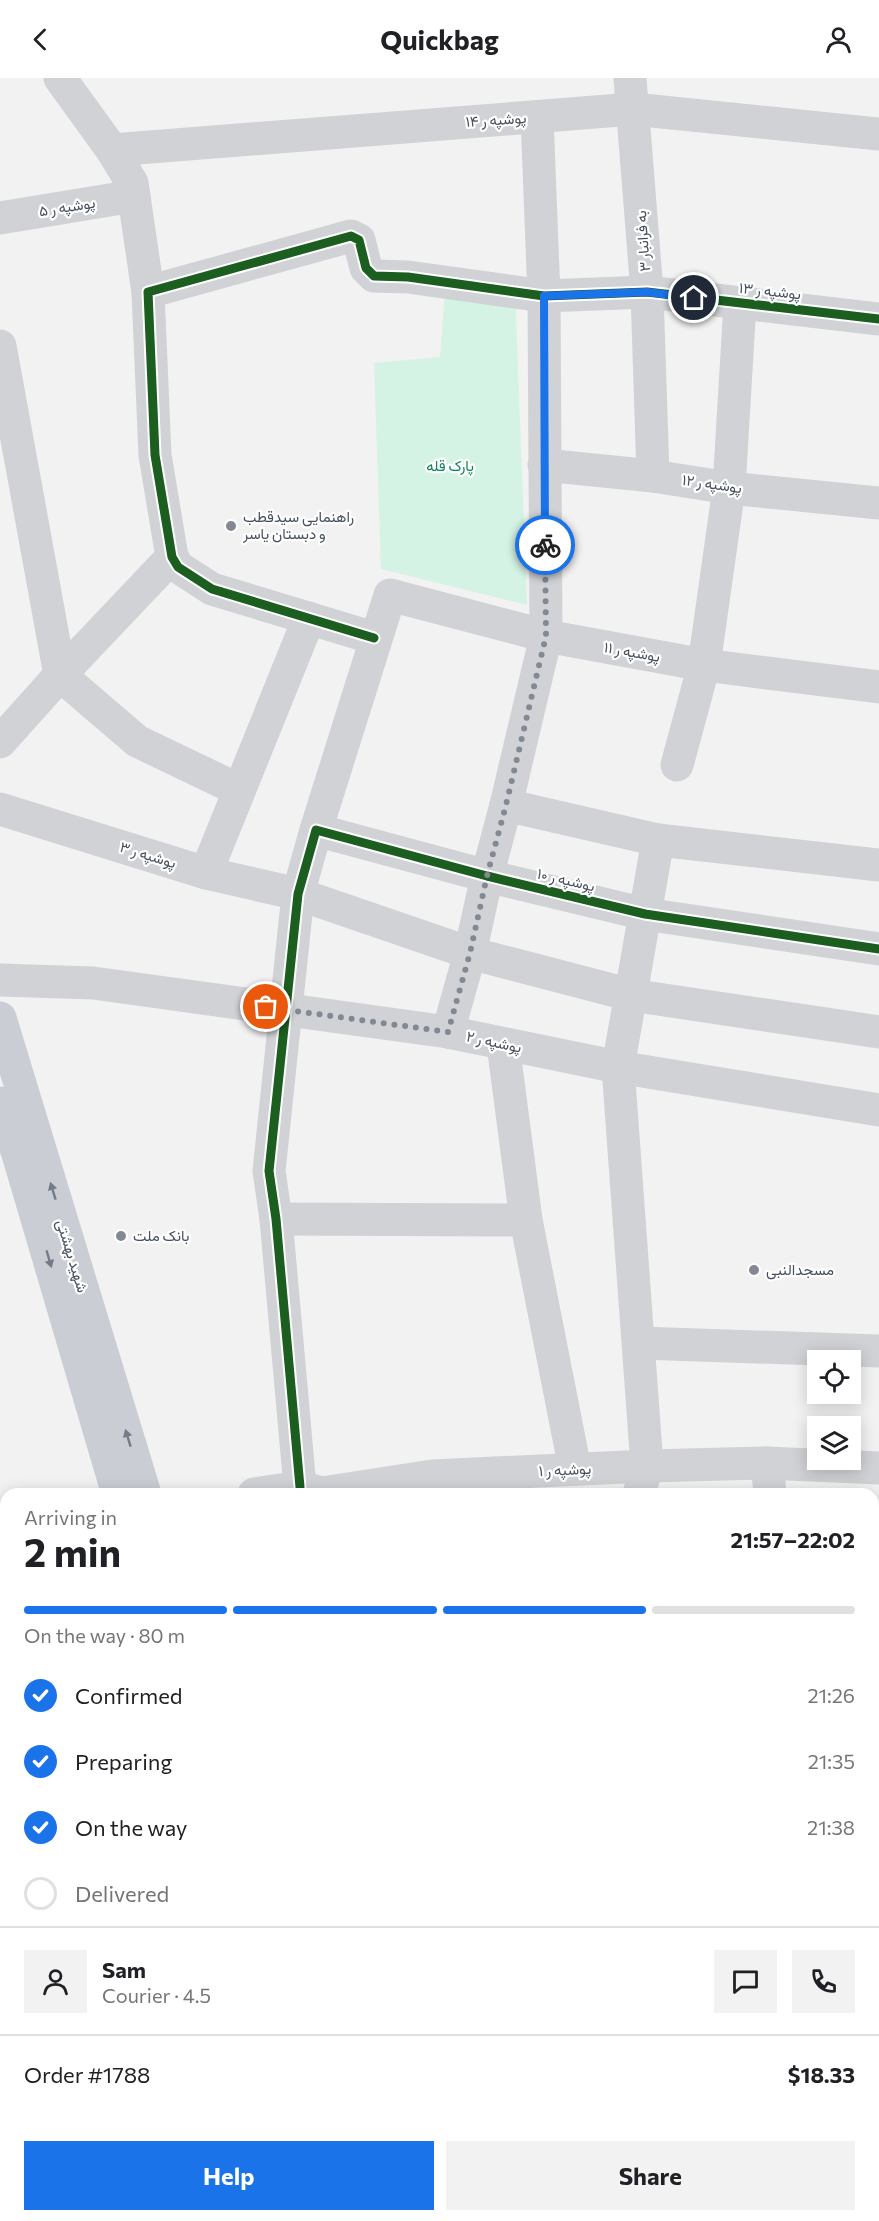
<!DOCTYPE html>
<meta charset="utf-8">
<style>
:root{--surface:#fff;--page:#f2f2f2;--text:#202124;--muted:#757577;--line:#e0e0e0;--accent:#1a73e8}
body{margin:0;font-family:Commissioner,Vazirmatn,sans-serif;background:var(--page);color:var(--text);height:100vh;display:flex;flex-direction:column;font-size:22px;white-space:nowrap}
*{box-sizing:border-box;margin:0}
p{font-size:20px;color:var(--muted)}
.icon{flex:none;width:33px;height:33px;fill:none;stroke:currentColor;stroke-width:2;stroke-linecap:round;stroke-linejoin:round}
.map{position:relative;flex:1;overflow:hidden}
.side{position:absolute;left:0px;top:1410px;width:879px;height:734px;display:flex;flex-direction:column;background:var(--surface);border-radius:18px 18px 0 0;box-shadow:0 3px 15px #0003}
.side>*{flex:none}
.buttons{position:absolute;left:807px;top:1272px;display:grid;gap:12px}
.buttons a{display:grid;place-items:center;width:54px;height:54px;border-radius:0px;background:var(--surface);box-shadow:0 3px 15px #0003;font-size:30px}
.pin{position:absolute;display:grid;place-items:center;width:51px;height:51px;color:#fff;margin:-26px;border:3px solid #fff;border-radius:50%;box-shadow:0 2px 6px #0007}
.courier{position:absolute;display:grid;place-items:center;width:60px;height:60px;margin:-30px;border:4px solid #1a73e8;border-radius:50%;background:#fff;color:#222;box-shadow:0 2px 8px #0007}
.head em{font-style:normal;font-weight:700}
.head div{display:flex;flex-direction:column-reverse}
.head{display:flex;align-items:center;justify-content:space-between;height:102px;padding:0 24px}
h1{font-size:39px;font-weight:700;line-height:45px}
.bar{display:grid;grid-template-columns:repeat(4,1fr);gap:9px 6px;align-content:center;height:72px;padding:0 24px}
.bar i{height:8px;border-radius:4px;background:var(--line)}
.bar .active{background:var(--accent)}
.bar p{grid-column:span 4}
.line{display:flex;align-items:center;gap:15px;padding:0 24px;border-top:2px solid var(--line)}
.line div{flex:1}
.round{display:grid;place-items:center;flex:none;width:63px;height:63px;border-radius:0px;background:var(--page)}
ol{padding:0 24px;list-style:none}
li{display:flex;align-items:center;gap:18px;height:66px}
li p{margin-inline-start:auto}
li .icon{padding:6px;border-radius:50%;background:var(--accent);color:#fff;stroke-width:4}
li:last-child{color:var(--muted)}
li i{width:33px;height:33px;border:3px solid var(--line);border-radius:50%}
.cta{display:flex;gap:12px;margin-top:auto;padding:12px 24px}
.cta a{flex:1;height:69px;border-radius:0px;background:var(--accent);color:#fff;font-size:24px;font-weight:700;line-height:69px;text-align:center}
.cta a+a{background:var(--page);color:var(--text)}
header{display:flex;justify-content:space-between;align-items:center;height:78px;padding:0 24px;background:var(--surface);font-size:27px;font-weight:700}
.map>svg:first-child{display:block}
.green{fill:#d4f3e4}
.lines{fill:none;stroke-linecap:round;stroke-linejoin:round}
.minor{stroke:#d0d2d5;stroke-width:33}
.major{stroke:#cacdd3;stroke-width:33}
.cycleway-casing{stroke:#fff;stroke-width:13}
.cycleway{stroke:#1b5e20;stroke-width:9}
.oneway{fill:#747c88}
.done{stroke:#828993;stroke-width:6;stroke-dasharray:0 10.8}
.route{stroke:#1a73e8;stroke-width:8}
.poi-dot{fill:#828993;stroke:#fff;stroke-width:2}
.labels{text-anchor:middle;stroke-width:4.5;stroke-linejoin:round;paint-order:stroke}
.street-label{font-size:15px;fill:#465060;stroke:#fff}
.park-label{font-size:15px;fill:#0e855a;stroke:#fff}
.poi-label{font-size:15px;fill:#465060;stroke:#fff;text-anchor:start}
</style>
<header><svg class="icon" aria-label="back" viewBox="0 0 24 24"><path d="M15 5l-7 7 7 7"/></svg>Quickbag<svg class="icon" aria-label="person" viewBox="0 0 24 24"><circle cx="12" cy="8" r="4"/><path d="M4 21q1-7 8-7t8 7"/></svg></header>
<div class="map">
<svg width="879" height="2143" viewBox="0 0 879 2143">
<rect width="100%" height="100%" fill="#f2f2f2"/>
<polygon class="green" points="445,210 515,210 527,527 381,491 374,285 440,279"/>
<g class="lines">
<g class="minor">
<polyline points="60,0 112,72 132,105 148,214"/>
<polyline points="630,0 647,214 653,398"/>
<polyline points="112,72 633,31 879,56"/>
<polyline points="0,140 134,118"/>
<polyline points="0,268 60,597 137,663 239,712"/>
<polyline points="544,387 653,398 729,410 879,425"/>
<polyline points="374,560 212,511 178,489 172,479 155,377 148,214 351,158 359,162 366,190 374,198 408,199 544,218 647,214 879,241"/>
<polyline points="0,664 60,597 172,479"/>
<polyline points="677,687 704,587 729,410 740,225"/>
<polyline points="506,727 658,762 879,787"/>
<polyline points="0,731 206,795 298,816 470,875 631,917 879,954"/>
<polyline points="316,752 390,517 546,558 704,587 879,609"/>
<polyline points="206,795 309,540"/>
<polyline points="0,902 93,905 448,954 618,989 879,1032"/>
<polyline points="448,954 470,875 487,798 506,727 546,558 544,218 537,39"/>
<polyline points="503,966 526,1142 575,1391"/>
<polyline points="276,1141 526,1142"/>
<polyline points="639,1265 879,1273"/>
<polyline points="767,1385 770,1416"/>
<polyline points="300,1409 276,1141 269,1093 298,816 316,752 487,798 645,836 879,871"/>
<polyline points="254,1416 300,1409 322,1415 432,1398 647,1388 767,1385 879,1390"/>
<polyline points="639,1416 647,1388 618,989 658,762"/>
<polyline points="0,1463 6,1462"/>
<polyline points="873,1510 879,1510"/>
<polyline points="873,1637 879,1637"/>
<polyline points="873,1894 879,1917"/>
<polyline points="726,2138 727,2143"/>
</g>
<g class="major">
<polyline points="0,940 145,1416"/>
<polyline points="0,1025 18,1076 118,1416"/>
<polyline points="0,1751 6,1752"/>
<polyline points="873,1834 879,1834"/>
<polyline points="382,2138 385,2143"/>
<polyline points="408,2138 412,2143"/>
</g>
<defs>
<g id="cycleway">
<polyline points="374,560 212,511 178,489 172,479 155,377 148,214 351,158 359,162 366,190 374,198 408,199 544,218 647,214 879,241"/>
<polyline points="300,1409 276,1141 269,1093 298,816 316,752 487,798 645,836 879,871"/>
</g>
</defs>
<use href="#cycleway" class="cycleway-casing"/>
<use href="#cycleway" class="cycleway"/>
</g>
<defs><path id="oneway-solid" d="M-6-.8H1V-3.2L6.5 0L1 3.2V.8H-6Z" transform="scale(1.5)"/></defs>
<g class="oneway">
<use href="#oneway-solid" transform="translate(53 1113) rotate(-107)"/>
<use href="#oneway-solid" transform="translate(49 1181) rotate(74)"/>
<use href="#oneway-solid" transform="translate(128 1360) rotate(-107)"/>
</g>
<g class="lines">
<polyline class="done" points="266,929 448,954 470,875 487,798 506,727 546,558 545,467"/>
<polyline class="route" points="545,467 544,218 647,214 694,220"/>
</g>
<g class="poi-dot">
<circle cx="231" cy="448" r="6"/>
<circle cx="121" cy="1158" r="6"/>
<circle cx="754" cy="1192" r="6"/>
</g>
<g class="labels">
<g class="street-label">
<text transform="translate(496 42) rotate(-4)" y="5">پوشپه ر ۱۴</text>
<text transform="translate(67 129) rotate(-9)" y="5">پوشپه ر ۵</text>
<text transform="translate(643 163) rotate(-94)" y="5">به فرانبار ۳</text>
<text transform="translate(770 213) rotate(6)" y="5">پوشپه ر ۱۳</text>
<text transform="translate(712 406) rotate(8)" y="5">پوشپه ر ۱۲</text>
<text transform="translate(632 574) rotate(10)" y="5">پوشپه ر ۱۱</text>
<text transform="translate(148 777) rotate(17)" y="5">پوشپه ر ۳</text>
<text transform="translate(566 802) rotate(13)" y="5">پوشپه ر ۱۰</text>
<text transform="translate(494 964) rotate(12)" y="5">پوشپه ر ۲</text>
<text transform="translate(72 1178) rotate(73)" y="5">شهید بهشتی</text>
<text transform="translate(565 1392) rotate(-3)" y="5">۱ پوشپه ر</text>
</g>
<g class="park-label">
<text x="450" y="393">پارک قله</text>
</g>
<g class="poi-label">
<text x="243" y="444">راهنمایی سیدقطب<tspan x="243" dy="17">و دبستان یاسر</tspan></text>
<text x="133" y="1163">بانک ملت</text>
<text x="766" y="1197">مسجدالنبی</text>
</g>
</g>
</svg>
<div class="buttons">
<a><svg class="icon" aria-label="locate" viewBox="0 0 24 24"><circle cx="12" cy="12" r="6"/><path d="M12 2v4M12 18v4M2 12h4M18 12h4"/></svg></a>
<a><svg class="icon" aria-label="layers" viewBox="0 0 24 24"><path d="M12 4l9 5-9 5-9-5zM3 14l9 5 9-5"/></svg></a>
</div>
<div class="pin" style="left:266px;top:929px;background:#ea580c"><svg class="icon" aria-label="bag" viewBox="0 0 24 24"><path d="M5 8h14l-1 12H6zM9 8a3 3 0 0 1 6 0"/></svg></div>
<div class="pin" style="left:694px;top:220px;background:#1f2937"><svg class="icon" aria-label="home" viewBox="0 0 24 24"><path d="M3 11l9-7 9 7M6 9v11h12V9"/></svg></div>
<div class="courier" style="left:545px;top:467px"><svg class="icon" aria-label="bike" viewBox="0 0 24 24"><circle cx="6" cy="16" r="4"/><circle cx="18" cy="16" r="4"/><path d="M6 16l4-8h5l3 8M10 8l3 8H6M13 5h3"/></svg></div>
<section class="side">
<div class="head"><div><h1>2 min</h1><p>Arriving in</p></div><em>21:57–22:02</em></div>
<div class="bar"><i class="active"></i><i class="active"></i><i class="active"></i><i></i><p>On the way · 80 m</p></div>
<ol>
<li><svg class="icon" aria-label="check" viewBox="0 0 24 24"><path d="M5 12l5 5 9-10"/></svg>Confirmed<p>21:26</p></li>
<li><svg class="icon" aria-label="check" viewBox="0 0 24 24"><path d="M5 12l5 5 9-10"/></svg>Preparing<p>21:35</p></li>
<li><svg class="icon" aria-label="check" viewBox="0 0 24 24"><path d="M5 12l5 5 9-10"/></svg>On the way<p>21:38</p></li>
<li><i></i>Delivered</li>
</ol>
<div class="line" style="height:108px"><a class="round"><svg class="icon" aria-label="person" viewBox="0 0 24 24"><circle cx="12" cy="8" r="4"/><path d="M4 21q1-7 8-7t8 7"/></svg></a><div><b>Sam</b><p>Courier · 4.5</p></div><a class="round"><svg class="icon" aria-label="chat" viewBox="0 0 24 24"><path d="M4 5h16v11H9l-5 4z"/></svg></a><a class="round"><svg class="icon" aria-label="phone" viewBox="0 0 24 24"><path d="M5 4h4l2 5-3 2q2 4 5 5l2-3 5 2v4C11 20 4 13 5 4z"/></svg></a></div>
<div class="line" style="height:78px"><div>Order #1788</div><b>$18.33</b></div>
<div class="cta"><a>Help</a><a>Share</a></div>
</section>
</div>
